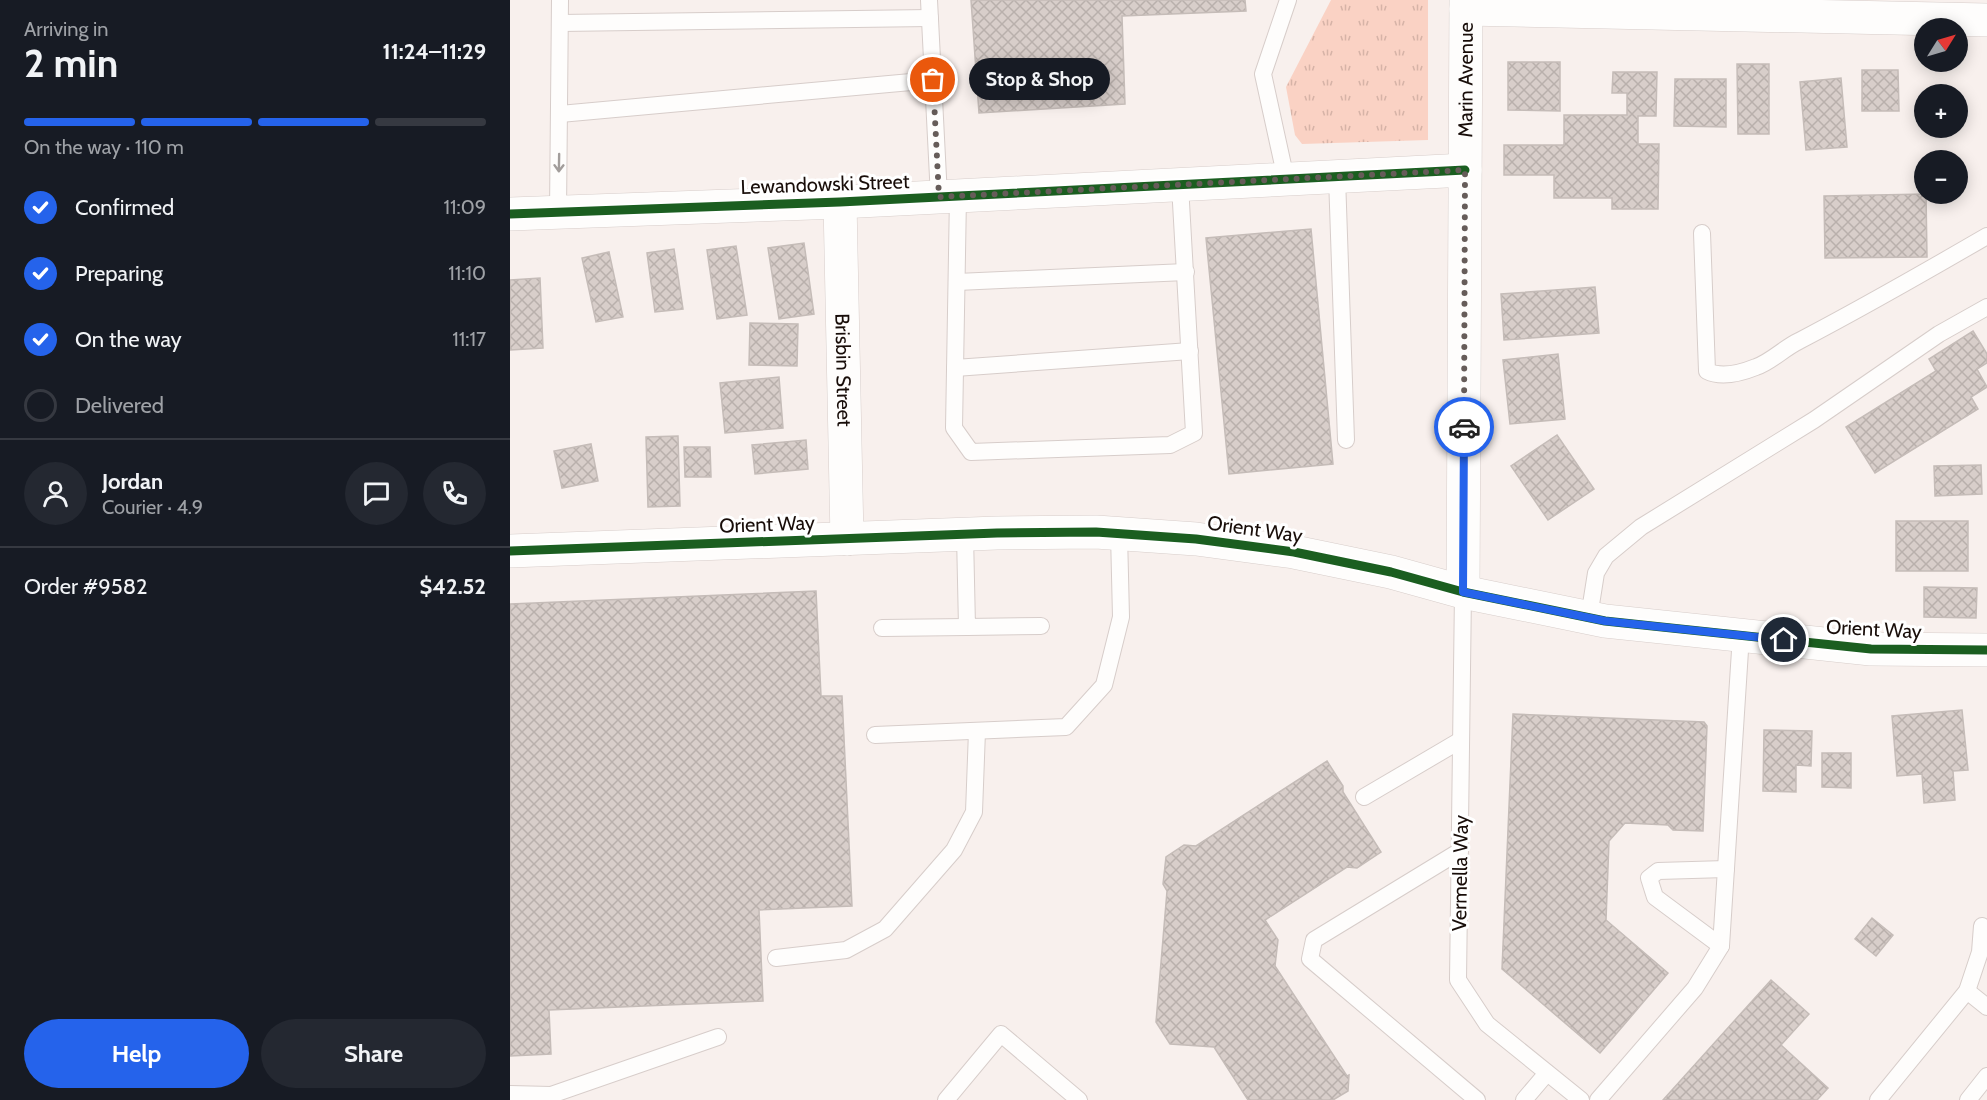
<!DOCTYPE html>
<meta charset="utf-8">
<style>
:root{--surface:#171b24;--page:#242831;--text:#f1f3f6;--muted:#9ea1a6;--line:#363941;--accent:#2563eb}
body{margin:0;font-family:Cabin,sans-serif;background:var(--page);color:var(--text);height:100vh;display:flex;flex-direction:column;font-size:22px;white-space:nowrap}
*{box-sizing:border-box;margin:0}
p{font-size:20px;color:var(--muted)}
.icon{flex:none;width:33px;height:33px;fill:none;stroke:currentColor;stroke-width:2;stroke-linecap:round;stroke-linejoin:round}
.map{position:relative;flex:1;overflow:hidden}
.drawer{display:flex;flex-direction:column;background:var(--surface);width:510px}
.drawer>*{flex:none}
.needle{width:39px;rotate:53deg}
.buttons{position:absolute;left:1404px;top:18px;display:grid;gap:12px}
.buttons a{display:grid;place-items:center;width:54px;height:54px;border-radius:50%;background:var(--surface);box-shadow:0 3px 15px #0003;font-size:30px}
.pin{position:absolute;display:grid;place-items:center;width:51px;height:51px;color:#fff;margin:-26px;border:3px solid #fff;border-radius:50%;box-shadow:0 2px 6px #0007}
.courier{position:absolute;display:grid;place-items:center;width:60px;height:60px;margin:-30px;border:4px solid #2563eb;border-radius:50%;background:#fff;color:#222;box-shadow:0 2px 8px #0007}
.bubble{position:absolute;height:42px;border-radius:21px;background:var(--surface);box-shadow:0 3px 15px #0003;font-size:20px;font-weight:700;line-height:42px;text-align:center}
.overview em{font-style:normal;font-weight:700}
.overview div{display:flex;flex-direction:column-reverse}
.overview{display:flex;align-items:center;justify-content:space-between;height:102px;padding:0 24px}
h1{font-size:39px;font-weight:700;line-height:45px}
.bar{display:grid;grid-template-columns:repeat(4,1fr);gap:9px 6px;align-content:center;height:72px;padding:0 24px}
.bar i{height:8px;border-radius:4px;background:var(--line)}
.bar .selected{background:var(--accent)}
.bar p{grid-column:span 4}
.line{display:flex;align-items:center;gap:15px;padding:0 24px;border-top:2px solid var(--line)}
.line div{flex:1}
.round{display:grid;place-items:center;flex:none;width:63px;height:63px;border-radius:32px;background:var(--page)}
ol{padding:0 24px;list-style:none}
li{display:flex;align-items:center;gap:18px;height:66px}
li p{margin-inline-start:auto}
li .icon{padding:6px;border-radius:50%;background:var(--accent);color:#fff;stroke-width:4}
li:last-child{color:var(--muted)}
li i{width:33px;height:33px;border:3px solid var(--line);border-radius:50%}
.primary-button{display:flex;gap:12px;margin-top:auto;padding:12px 24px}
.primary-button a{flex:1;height:69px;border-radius:36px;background:var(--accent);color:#fff;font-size:24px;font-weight:700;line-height:69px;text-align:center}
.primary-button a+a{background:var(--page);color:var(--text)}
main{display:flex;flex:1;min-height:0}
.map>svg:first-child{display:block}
.grass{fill:url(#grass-tufts)}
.building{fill:url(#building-cross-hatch);stroke:#c5bcb8;stroke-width:1.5}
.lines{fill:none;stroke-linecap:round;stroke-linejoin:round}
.service-casing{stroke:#d7cdca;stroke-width:18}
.minor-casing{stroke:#d7cdca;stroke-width:34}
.tertiary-casing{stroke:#d7cdca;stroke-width:34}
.service{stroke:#fefdfc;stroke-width:16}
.minor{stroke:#fefdfc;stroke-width:33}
.tertiary{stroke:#fefdfc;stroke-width:33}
.cycleway-casing{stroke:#fff;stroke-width:13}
.cycleway{stroke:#1b5e20;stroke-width:9}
.oneway{stroke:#a29d9b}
.done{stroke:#665c59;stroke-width:6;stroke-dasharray:0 10.8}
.route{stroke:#2563eb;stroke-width:8}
.labels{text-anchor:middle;stroke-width:6;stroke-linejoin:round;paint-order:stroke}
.street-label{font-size:20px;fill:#180d09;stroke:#fff}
</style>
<main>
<section class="drawer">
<div class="overview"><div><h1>2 min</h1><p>Arriving in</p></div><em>11:24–11:29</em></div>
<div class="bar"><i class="selected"></i><i class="selected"></i><i class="selected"></i><i></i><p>On the way · 110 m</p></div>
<ol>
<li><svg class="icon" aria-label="check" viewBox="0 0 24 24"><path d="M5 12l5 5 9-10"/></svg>Confirmed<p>11:09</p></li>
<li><svg class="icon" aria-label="check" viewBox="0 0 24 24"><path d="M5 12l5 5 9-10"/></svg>Preparing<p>11:10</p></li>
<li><svg class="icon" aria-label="check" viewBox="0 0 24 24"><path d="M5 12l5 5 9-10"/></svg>On the way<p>11:17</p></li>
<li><i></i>Delivered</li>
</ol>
<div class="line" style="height:108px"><a class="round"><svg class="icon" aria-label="person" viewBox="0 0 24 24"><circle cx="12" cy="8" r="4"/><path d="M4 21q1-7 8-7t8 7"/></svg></a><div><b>Jordan</b><p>Courier · 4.9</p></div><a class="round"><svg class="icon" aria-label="chat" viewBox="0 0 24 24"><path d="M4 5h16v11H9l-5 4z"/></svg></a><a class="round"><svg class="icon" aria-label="phone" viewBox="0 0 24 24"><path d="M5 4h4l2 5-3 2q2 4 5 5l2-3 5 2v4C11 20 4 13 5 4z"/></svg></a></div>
<div class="line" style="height:78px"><div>Order #9582</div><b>$42.52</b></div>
<div class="primary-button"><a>Help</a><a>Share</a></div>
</section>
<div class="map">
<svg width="1477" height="1100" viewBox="0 0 1477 1100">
<defs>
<pattern id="grass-tufts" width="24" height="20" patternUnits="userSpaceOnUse" patternTransform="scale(1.5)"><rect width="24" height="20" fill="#fad2c4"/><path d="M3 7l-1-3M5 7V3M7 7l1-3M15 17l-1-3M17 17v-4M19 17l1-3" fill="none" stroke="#d6b3a7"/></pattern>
<pattern id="building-cross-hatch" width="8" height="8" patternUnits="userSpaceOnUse" patternTransform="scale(1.5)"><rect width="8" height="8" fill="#d8ceca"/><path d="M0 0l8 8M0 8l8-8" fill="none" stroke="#b9b0ac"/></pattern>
</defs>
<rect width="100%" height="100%" fill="#f8f0ed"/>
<polygon class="grass" points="821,0 918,0 918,140 792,144 785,135 776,87"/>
<g class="building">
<polygon points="461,0 735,0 736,11 612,16 615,104 469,113"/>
<polygon points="998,62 1050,62 1050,111 998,110"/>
<polygon points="1227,64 1259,64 1259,134 1228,134"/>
<polygon points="1352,70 1388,70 1389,111 1352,111"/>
<polygon points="1103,72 1147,72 1146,116 1128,116 1128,144 1149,144 1148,209 1102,209 1102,198 1044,198 1044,175 994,175 994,145 1054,145 1054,115 1117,115 1117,93 1102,93"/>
<polygon points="1331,78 1337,147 1296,150 1290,82"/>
<polygon points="1165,79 1216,79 1216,127 1164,126"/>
<polygon points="1416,194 1417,257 1315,258 1314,196"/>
<polygon points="801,229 823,464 719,474 696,238"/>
<polygon points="294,243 304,314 269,319 258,248"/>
<polygon points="226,246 237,315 207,319 197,250"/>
<polygon points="164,249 173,309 145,312 137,253"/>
<polygon points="99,252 113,317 86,322 72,258"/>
<polygon points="30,278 33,348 0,350 0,280"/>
<polygon points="1085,287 1089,333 994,340 991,294"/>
<polygon points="240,323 288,324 287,366 239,365"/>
<polygon points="1463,331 1477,354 1477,363 1467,369 1477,387 1461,397 1468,409 1365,473 1336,427 1426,371 1419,359"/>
<polygon points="1048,354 1055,419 1000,424 993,360"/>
<polygon points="269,377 273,428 215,433 210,383"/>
<polygon points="1047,435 1084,489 1038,520 1001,466"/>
<polygon points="168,436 170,506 138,507 136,437"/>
<polygon points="296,440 298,469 245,474 242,445"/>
<polygon points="81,444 88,481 52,488 44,451"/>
<polygon points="174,447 200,447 201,477 175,477"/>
<polygon points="1471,465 1472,494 1425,496 1424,466"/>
<rect x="1386" y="521" width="72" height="50"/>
<polygon points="1414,587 1467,588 1466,618 1414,617"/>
<polygon points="306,591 311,696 332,696 342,906 249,910 253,1001 39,1010 41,1054 0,1056 0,604"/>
<polygon points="1452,710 1458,770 1443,771 1445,800 1414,803 1412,774 1387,776 1382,716"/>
<polygon points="1003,714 1194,722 1197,726 1193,831 1163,830 1158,825 1115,823 1099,841 1096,920 1158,973 1090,1053 992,969"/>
<polygon points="1254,730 1302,731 1301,766 1286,765 1286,792 1253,791"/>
<polygon points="1312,753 1341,753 1341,788 1312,787"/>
<polygon points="817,761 833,786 833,792 871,852 847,868 837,867 755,920 768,940 765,966 837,1076 839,1075 838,1091 823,1100 738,1100 704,1047 660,1044 646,1022 657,891 653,884 656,857 674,845 686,846"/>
<polygon points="1362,918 1383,935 1366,956 1345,939"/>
<polygon points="1261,980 1299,1014 1271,1045 1318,1088 1307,1100 1153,1100"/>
</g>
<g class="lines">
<defs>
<g id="service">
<polyline points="419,0 429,197"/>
<polyline points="50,23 420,18"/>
<polyline points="50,114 423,80"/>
<polyline points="827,177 836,440"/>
<polyline points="776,179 753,74 778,0"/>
<polyline points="448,196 444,428 461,452 660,445 684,433 670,185"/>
<polyline points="48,212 50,0"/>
<path d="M 1192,233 L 1197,371 C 1211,378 1231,373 1246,367 C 1261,362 1274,348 1289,341 C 1352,308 1415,272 1477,236"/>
<polyline points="447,282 676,272"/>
<polyline points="445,368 680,351"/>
<polyline points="455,535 457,627 531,626"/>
<polyline points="953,592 948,980 977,1024 1071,1100"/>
<polyline points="1079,617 1086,573 1096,556 1131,527 1304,420 1429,334 1477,307"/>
<polyline points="372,628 457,627"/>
<polyline points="365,735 556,727 594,685 611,617 609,534"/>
<polyline points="854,797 951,740"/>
<polyline points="950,851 804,940 800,959 967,1100"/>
<polyline points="1211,946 1145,897 1139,878 1148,871 1216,869"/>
<polyline points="266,958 336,950 375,929 444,850 464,812 467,731"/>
<polyline points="1457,991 1477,1007"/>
<polyline points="0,1094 41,1095"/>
<polyline points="42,1100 41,1095 208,1037"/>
<polyline points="436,1100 491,1034 569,1100"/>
<polyline points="1014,1100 1037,1073"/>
<polyline points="1088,1100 1185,988 1211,946 1231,635"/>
<polyline points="1368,1100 1457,991 1470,952 1472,926"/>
<polyline points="1458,1100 1477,1076"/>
</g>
<g id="minor">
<polyline points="956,9 1477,20"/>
<path id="s1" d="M 330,202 L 337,539"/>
<polyline points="0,214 330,202 955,170"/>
<path id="s2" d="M 953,592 L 956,0"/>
</g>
<polyline id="tertiary" points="0,551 487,533 586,532 686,539 784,552 881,572 953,592 1095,621 1361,649 1477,650"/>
</defs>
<use href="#service" class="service-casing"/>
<use href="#minor" class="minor-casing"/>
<use href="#tertiary" class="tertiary-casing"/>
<use href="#service" class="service"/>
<use href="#minor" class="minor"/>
<use href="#tertiary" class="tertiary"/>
<defs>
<g id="cycleway">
<polyline points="0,214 330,202 955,170"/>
<polyline points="0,551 487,533 586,532 686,539 784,552 881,572 953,592 1095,621 1361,649 1477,650"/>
</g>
</defs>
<use href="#cycleway" class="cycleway-casing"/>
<use href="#cycleway" class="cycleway"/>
</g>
<defs><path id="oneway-shaft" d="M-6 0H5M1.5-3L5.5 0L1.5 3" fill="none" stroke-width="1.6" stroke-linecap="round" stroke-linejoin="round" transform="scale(1.5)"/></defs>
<use class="oneway" href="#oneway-shaft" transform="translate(49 163) rotate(91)"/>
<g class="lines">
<polyline class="done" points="423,80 429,197 955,170 954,427"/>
<polyline class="route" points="954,427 953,592 1095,621 1274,640"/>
</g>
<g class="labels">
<g class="street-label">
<text dy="7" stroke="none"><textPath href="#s2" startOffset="512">Marin Avenue</textPath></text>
<text transform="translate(315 184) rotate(-2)" y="7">Lewandowski Street</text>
<text dy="7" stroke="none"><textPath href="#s1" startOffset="168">Brisbin Street</textPath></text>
<text transform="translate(257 524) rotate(-2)" y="7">Orient Way</text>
<text transform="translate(745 529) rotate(8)" y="7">Orient Way</text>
<text transform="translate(1364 629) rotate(3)" y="7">Orient Way</text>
<text transform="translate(950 873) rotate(-89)" y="7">Vermella Way</text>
</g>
</g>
</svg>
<div class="buttons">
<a><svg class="needle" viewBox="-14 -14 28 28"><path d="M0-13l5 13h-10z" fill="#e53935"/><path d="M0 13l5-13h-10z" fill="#9ea1a6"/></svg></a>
<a>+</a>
<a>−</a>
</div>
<div class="pin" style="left:423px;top:80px;background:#ea580c"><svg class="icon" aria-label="bag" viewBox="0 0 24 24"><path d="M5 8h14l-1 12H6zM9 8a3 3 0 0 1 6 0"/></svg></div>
<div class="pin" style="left:1274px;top:640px;background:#1f2937"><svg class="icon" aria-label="home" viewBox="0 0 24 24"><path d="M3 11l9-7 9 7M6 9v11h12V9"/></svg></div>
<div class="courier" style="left:954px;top:427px"><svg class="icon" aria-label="car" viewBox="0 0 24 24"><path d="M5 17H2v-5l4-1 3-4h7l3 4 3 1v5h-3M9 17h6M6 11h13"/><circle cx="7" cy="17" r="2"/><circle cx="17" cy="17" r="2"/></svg></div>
<div class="bubble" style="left:459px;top:58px;width:141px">Stop &amp; Shop</div>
</div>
</main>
